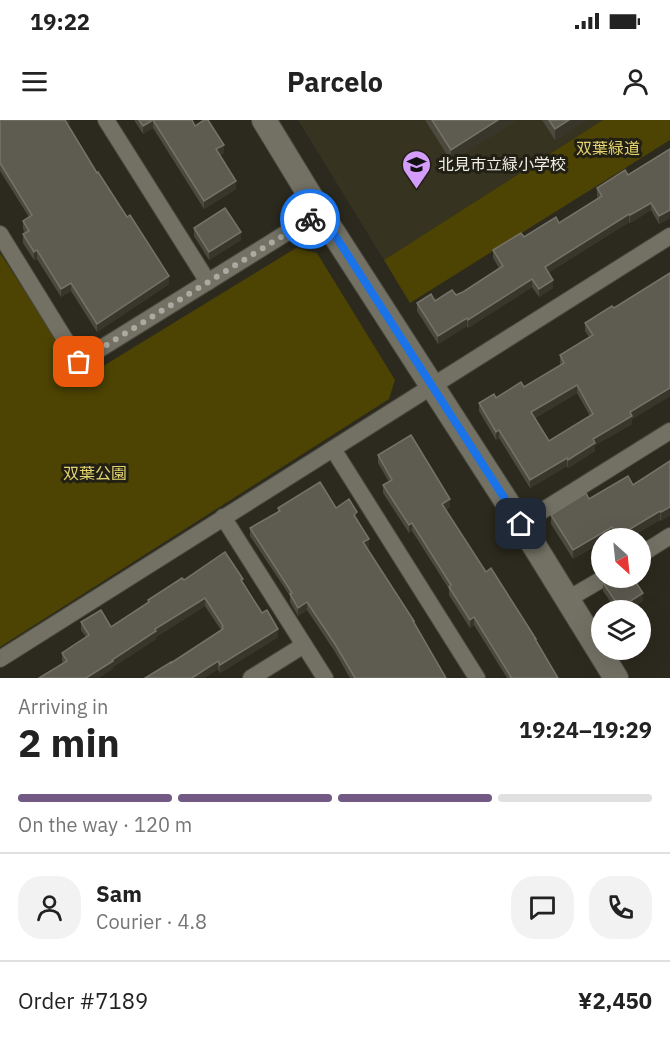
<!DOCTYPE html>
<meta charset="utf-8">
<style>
:root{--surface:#fff;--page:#f2f2f2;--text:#222;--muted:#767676;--line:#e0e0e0;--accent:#725984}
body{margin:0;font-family:"IBM Plex Sans","Noto Sans JP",sans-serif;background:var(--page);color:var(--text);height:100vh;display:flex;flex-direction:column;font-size:22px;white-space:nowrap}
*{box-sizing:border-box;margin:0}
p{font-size:20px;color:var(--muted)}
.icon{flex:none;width:33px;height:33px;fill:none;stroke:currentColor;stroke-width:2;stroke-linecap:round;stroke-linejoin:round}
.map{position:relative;height:558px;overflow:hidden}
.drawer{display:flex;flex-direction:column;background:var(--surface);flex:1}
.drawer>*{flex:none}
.needle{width:39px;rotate:153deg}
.controls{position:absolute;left:591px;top:408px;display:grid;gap:12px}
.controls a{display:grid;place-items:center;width:60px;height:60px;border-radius:50%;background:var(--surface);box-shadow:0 6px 24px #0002;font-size:30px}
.pin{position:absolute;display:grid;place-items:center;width:51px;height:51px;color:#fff;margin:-26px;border-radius:12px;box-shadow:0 3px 9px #0006}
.courier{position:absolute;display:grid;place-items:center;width:60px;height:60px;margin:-30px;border:4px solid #1a73e8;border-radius:50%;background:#fff;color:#222;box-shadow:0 2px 8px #0007}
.headline em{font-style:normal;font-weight:700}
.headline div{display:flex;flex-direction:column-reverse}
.headline{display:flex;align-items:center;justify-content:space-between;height:102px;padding:0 18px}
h1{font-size:39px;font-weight:700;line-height:45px}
.bar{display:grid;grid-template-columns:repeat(4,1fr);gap:9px 6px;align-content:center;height:72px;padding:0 18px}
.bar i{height:8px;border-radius:4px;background:var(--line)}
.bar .on{background:var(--accent)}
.bar p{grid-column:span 4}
.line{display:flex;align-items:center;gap:15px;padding:0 18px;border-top:2px solid var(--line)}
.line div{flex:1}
.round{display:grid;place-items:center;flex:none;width:63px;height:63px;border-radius:24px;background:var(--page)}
.status{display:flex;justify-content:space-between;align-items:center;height:42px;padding:0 30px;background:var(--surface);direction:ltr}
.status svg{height:16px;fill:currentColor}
header{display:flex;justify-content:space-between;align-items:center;height:78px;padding:0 18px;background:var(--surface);font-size:27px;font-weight:700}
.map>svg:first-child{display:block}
.built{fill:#363321}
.green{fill:#4d4403}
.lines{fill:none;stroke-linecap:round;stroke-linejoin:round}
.street-casing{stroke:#49483e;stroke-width:18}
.secondary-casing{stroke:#49483e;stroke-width:26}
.street{stroke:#737164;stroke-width:16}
.secondary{stroke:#737164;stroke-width:24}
.wall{fill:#4c4a3f;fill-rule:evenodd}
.shaded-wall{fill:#38362a}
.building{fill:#5e5c51;stroke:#757368;stroke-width:1.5;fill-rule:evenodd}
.done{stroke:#abaaa1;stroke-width:6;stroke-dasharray:0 10.8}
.route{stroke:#1a73e8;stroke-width:8}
.labels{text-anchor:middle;stroke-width:6;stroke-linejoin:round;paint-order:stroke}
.park-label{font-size:16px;fill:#e3d46f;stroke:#222015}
.poi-label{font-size:16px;fill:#f0efe7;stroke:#222015;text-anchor:start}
</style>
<div class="status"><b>19:22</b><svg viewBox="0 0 49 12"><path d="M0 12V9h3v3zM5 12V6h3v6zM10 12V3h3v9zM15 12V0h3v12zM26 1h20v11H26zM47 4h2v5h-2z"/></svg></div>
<header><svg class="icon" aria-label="menu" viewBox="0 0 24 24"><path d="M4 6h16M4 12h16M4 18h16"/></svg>Parcelo<svg class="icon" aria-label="person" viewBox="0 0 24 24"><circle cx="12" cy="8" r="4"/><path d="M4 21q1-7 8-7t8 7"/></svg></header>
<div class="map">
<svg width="670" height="558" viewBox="0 0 670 558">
<rect width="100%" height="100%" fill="#2c2a1e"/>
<polygon class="built" points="298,0 603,0 384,140"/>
<g class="green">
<polygon points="603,0 670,0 670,20 410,183 384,140"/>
<polygon points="296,128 317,133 395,260 389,279 0,527 0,133 82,259"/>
</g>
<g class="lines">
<defs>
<g id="street">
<polyline points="106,0 208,162"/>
<polyline points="0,114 79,242 320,92"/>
<polyline points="333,329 477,558"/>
<polyline points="223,397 325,558"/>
<polyline points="521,404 670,311"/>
<polyline points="640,435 670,416"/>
<polyline points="568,479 604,458"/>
<path d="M 0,539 C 223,397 447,257 670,116"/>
<polyline points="251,558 304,525"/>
</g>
<polyline id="secondary" points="264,0 320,92 521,404 616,558"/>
</defs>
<use href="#street" class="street-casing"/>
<use href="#secondary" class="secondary-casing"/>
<use href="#street" class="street"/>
<use href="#secondary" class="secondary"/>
</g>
<g class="wall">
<polygon points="0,0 70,0 70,3 67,4 97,53 169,164 97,212 71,171 61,177 37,139 34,140 23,123 23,114 25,113 23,109 23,101 29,97 0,51"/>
<polygon points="134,0 192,0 195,6 224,33 220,35 236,69 204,89 153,8 143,14"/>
<polygon points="425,0 516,0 451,41"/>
<polygon points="542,0 586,0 555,20"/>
<polygon points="670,29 670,98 659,104 651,90 630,103 629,102 548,153 553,168 539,177 532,167 468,208 467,206 438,224 417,191 417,183 435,181 456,175 463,172 499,148 493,138 493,130 559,103 598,78 597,76 597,68 628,55"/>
<polygon points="194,108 241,120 209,140 194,116"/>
<path d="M 670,153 L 670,276 L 632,299 L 632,304 L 595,325 L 595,331 L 568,348 L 567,346 L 530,368 L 499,318 L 496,320 L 479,291 L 479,283 L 524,267 L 561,245 L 560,243 L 560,235 L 589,217 L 585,211 L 585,203 L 614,188 ZM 577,273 L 590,296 L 549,321 L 535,298 Z"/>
<polygon points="378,335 450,387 446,390 486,452 536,522 558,558 507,558 474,505 470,508 449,475 449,469 412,411 409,413 383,373 383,365 389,362 378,343"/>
<polygon points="670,341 661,401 660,400 629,418 613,418 612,416 602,418 602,422 573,439 551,404 551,395 589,379 633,365"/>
<polygon points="278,388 336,388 357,400 369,427 367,428 414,503 446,558 350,558 335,532 307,490 298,496 290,482 290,476 250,416 250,408 278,391"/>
<polygon points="184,460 243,462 262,493 278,517 220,553 218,549 204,558 145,558 171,543 221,510 205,486 156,517 156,519 113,547 113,549 63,543 62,541 62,533 86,517 81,510 81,502 111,507 148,483 148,480"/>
<polygon points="603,463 643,481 628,490 616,490 603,471"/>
</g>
<g class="shaded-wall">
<polygon points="64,0 70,0 70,3 64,7"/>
<polygon points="153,0 153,8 143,14 143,6"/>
<polygon points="498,0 516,0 451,41 451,30"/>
<polygon points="569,0 586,0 555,20 555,9"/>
<polygon points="224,25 224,33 216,37 216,29"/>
<polygon points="236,61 236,69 204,89 204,81"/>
<polygon points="651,83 651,90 630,103 630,95"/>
<polygon points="670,90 670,98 659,104 659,96"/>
<polygon points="629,94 629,102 545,155 545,147"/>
<polygon points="241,112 241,120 209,140 209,132"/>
<polygon points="37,130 37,139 34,140 34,132"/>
<polygon points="169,156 169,164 97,212 97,204"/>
<polygon points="532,159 532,167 468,208 468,200"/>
<polygon points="553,160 553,168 539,177 539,169"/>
<polygon points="71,163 71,171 61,177 61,169"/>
<polygon points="467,198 467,206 438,224 438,216"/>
<polygon points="577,265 577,273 531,300 531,292"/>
<polygon points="670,268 670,276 632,299 632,304 595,325 595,331 568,348 568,340 593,319 630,292"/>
<polygon points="499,310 499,318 496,320 496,312"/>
<polygon points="567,338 567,346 530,368 530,360"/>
<polygon points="450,379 450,387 442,392 442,384"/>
<polygon points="670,387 670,396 661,401 661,392"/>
<polygon points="660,391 660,400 629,418 617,418 617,417"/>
<polygon points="412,403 412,411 409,413 409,405"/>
<polygon points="612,407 612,416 607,418 602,418 602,422 573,439 573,430"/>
<polygon points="369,419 369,427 363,430 363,422"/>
<polygon points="643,473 643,481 628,490 620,490 620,488"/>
<polygon points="205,478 205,486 156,517 156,519 113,547 113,549 99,558 86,558 155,509"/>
<polygon points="307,482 307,490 298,496 298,488"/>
<polygon points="474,497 474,505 470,508 470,500"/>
<polygon points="278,509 278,517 220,553 220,545"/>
<polygon points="218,541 218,549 204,558 192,558"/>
</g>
<g class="building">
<polygon points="0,0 65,0 97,53 98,52 127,97 130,95 169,156 97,204 71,163 61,169 37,130 34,132 23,114 29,111 23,101 32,95 0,43"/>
<polygon points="139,0 192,0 195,6 204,0 208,0 224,25 216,29 236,61 204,81 153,0 143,6"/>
<polygon points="432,0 498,0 451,30"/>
<polygon points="549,0 569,0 555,9"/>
<polygon points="670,29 670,90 659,96 651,83 630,95 629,94 545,147 553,160 539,169 532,159 468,200 467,198 438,216 417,183 431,174 435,181 452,170 456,175 463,172 503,146 493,130 521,113 524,117 556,97 559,103 602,76 597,68 625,50 628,55"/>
<polygon points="225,88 241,112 209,132 194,108"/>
<path d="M 670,153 L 670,268 L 630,292 L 632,296 L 593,319 L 595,323 L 568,340 L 567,338 L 530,360 L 499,310 L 496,312 L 479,283 L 494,274 L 496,278 L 521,262 L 524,267 L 564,243 L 560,235 L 593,215 L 585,203 L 612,186 L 614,188 ZM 577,265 L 593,294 L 549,321 L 531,292 Z"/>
<polygon points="411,315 450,379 442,384 486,452 491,448 536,519 535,519 558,558 510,558 511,557 474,497 470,500 449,467 451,465 412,403 409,405 383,365 392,360 378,335"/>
<polygon points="670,341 670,387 661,392 660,391 617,417 612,407 573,430 551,395 586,373 589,379 628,356 633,365"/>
<polygon points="320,362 336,388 349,379 357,392 354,395 369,419 363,422 414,501 413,501 446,558 355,558 335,524 307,482 298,488 290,474 292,473 250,408 280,391 278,388"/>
<polygon points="225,432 243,459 241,460 262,493 267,490 278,509 220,545 218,541 192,558 145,558 171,542 171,543 223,509 222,507 223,506 205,478 155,509 156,511 112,540 113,541 86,558 39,558 67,541 62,533 89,515 81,502 101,490 111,507 149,482 148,480 182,458 184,460"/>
<polygon points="611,458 633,458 643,473 620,488 603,463"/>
</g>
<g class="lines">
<polyline class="done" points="79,242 310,99"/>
<polyline class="route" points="310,99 320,92 521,404"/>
</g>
<defs>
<symbol id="school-pin" viewBox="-11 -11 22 30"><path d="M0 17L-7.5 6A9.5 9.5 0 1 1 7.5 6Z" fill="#d49cfb" stroke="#222015"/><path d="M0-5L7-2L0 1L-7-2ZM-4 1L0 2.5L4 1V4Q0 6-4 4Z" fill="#111"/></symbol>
</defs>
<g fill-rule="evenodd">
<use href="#school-pin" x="400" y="28" width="33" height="45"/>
</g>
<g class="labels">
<g class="park-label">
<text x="608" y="34">双葉緑道</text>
<text x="95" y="359">双葉公園</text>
</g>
<g class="poi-label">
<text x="438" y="50">北見市立緑小学校</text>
</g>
</g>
</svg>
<div class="controls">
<a><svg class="needle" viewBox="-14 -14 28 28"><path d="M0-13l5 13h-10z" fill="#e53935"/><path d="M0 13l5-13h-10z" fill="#767676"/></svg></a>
<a><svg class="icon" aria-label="layers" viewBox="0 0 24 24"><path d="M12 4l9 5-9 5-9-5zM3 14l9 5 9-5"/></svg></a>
</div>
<div class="pin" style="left:79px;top:242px;background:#ea580c"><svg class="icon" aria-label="bag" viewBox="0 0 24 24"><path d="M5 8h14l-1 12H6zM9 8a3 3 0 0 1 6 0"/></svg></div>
<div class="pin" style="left:521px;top:404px;background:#1f2937"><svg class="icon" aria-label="home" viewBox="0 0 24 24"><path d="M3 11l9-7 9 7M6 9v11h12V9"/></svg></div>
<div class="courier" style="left:310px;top:99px"><svg class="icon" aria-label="bike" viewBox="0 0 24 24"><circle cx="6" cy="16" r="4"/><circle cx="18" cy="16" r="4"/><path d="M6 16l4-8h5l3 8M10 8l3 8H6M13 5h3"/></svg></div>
</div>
<section class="drawer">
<div class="headline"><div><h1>2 min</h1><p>Arriving in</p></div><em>19:24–19:29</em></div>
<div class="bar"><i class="on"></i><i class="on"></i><i class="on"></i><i></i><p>On the way · 120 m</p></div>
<div class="line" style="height:108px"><a class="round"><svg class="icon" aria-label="person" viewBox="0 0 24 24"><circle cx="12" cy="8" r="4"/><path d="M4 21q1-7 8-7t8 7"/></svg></a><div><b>Sam</b><p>Courier · 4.8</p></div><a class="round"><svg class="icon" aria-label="chat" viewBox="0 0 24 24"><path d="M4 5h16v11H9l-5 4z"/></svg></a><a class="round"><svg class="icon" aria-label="phone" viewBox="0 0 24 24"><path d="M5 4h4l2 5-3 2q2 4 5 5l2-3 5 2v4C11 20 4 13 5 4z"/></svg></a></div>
<div class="line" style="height:78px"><div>Order #7189</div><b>¥2,450</b></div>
</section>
